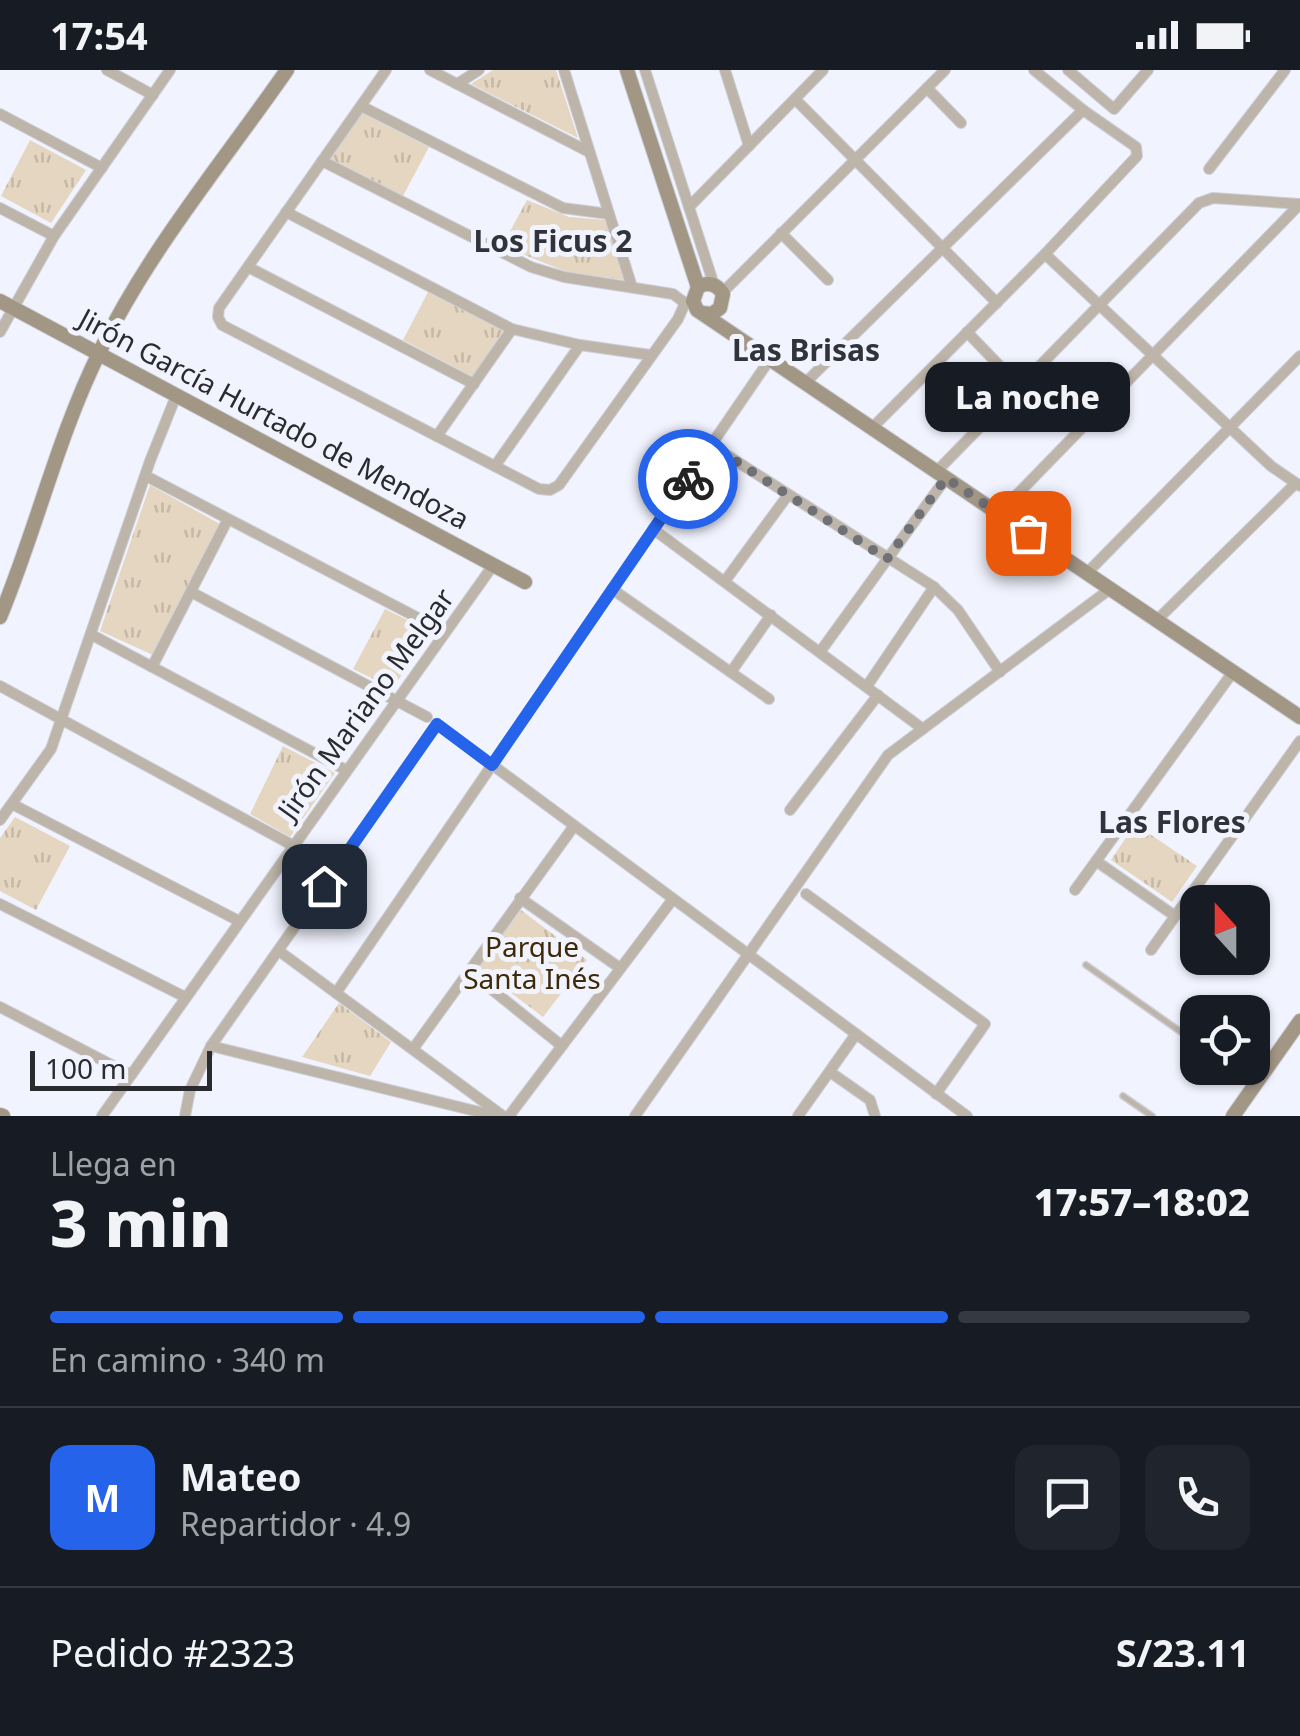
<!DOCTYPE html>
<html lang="es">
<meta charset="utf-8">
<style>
:root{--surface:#171b24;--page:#20242c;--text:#f1f3f6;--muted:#9ea1a6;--line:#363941;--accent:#2563eb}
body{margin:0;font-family:"Noto Sans",sans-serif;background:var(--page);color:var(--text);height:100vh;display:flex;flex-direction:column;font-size:38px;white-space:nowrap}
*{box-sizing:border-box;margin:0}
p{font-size:32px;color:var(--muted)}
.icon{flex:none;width:55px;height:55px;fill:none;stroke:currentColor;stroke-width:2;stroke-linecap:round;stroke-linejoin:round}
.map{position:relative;height:1046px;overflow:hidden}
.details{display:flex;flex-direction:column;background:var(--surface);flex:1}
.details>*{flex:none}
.needle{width:65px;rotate:339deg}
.fabs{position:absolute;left:1180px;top:815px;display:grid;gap:20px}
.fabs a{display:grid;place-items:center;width:90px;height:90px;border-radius:20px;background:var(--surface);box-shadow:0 2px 8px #0004;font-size:50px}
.scale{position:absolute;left:30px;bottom:25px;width:182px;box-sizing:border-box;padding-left:10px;border:5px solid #2a2b2f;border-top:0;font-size:28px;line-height:35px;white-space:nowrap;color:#2a2b2f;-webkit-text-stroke:8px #f1f3fe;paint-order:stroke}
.pin{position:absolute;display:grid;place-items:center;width:85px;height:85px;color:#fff;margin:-42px;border-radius:20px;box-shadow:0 5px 15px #0006}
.courier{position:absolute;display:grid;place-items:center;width:100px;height:100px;margin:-50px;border:8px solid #2563eb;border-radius:50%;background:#fff;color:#222;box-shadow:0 2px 12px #0007}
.bubble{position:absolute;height:70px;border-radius:20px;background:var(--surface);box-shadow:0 2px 8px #0004;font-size:32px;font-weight:800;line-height:70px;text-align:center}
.overview em{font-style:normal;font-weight:800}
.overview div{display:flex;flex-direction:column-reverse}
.overview{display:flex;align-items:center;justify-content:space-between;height:170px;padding:0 50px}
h1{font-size:65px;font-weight:800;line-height:75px}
.bar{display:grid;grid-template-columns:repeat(4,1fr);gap:15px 10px;align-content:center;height:120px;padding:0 50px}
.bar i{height:12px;border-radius:8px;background:var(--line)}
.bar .current{background:var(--accent)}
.bar p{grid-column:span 4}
.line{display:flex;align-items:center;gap:25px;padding:0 50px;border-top:2px solid var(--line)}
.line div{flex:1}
.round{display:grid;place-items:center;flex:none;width:105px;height:105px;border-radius:20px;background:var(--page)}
.status{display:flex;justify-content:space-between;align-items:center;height:70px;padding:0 50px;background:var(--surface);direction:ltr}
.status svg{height:28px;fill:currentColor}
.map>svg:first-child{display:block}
.park{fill:url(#park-tufts)}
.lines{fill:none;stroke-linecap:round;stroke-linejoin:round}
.lane-casing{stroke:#cdcfd9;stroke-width:8}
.street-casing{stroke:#cdcfd9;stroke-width:12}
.secondary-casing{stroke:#cdcfd9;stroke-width:16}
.lane{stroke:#bdb5a9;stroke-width:5}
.street{stroke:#bdb5a9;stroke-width:10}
.secondary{stroke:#a29685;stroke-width:14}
.done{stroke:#707177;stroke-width:10;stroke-dasharray:0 18}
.route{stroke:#2563eb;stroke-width:12}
.labels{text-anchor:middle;stroke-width:10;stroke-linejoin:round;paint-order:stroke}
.street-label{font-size:28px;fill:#2a2b2f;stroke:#f1f3fe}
.park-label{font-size:28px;fill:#3f2a07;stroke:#f1f3fe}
.neighbourhood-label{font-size:30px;font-weight:bold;fill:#31333b;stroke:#f1f3fe}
</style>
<div class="status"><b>17:54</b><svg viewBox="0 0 49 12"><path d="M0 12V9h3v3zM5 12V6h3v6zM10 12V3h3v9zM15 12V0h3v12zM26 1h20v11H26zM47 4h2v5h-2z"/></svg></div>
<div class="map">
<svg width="1300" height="1046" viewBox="0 0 1300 1046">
<defs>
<pattern id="park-tufts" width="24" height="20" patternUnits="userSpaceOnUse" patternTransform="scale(2.5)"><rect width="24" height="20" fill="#e5d6c1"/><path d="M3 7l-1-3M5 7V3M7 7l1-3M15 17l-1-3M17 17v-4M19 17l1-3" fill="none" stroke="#c5b8a6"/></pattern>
</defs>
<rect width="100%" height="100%" fill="#f1f3fe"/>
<g class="park">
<polygon points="493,0 556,0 578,68 471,14"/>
<polygon points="362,43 429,77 403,126 330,89"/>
<polygon points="30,70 86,100 51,153 1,126"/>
<polygon points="527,130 569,147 606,150 624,210 567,202 502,176"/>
<polygon points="428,222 504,261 473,307 403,270"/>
<polygon points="150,415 220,454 153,585 100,561"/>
<polygon points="385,539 434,563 392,618 353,599"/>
<polygon points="283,676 335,703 290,767 250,744"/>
<polygon points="15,747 70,776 36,840 0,821 0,768"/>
<polygon points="1135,754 1197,796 1172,832 1111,790"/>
<polygon points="521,840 587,890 543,947 477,897"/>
<polygon points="339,933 391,972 370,1006 302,987"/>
</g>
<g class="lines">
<defs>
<g id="lane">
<polyline points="1086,895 1198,974"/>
<polyline points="1230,998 1252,1013"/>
<polyline points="1123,1026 1152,1046"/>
</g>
<g id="street">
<polyline points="107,0 153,25"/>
<polyline points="386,0 219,238 218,247 222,255 539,419 550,420 559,415 678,249 685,233"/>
<polyline points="430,0 589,82"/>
<polyline points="564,0 632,217"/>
<polyline points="645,0 714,215"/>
<polyline points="725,0 749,76"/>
<polyline points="1034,0 1083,40"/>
<polyline points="1068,0 1114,39 1148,0"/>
<polyline points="457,14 479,0"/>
<polyline points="927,18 961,53"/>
<polyline points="795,29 997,233"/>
<polyline points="361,36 563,138 609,144"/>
<polyline points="0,44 102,98"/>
<polyline points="322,91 531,197 564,207 673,224 685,233 690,232"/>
<polyline points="1209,99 1285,0"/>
<polyline points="689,137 823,0"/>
<polyline points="0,138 54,166"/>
<polyline points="286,142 512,259 580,275 650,285"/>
<polyline points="781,163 828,210"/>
<polyline points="1045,184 1271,396 1300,416"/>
<polyline points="248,197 474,314"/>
<polyline points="722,223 945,0"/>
<polyline points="0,262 54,166 170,0"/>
<polyline points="967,262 1019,316"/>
<polyline points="805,313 1083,40 1136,77 1137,86 1045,184 872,358"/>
<polyline points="437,366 512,259"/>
<polyline points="711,375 934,517 958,540 1000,602"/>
<polyline points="495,396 580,275"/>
<polyline points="936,402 1199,133 1213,128 1300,134"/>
<polyline points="146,406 445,562"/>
<polyline points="999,443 1300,134"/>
<polyline points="653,459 923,659"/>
<polyline points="1087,503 1300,286"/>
<polyline points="725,511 788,425"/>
<polyline points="612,519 769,629"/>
<polyline points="191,522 427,647"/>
<polyline points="1157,550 1296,413"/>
<polyline points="92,565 346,700"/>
<polyline points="820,582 946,408"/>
<polyline points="152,597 228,449"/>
<polyline points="731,602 771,545"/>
<polyline points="0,616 292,775"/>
<polyline points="867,616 934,517"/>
<polyline points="12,734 239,851"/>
<polyline points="790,740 878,625"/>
<polyline points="0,750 51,679 150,391 176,326"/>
<polyline points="1096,791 1175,846"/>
<polyline points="1075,820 1233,602"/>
<polyline points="806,824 985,954 936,1024"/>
<polyline points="520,828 620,898"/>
<polyline points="0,834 185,927"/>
<polyline points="1151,880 1300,671"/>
<polyline points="279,881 503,1046"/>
<polyline points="470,902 562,976"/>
<polyline points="336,923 770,289"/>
<polyline points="0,937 131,1005"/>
<polyline points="211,976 496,1046"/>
<polyline points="413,979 574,756"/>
<polyline points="830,1002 870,1030 875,1046"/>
<polyline points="102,1046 494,494"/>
<polyline points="185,1046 190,1020 211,976 437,654 967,1046"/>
<polyline points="509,1046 673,829"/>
<polyline points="635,1046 888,685 1110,519"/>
<polyline points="798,1046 856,964"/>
</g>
<g id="secondary">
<polyline points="627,0 698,217"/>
<polyline points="0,231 525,512"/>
<path d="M 702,243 L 712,244 L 720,238 L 723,224 C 717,214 708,211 698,217 L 693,231 L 697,240 L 1300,647"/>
<path d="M 0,547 C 37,458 57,368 100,281 C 149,180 223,92 287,0"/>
<polyline points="0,1045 3,1046"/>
<polyline points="1233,1046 1300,951"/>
</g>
</defs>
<use href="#lane" class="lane-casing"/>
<use href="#street" class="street-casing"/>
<use href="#secondary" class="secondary-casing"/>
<use href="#lane" class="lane"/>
<use href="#street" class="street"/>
<use href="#secondary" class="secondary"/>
</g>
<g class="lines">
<polyline class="done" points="688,409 711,375 887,489 946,408 1028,463"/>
<polyline class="route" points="324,816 437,654 492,695 688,409"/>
</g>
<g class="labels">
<g class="street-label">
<text transform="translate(274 349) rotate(28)" y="10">Jirón García Hurtado de Mendoza</text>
<text transform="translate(366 634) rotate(-54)" y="10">Jirón Mariano Melgar</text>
</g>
<g class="park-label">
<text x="532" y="887">Parque<tspan x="532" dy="32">Santa Inés</tspan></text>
</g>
<g class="neighbourhood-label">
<text x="553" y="182">Los Ficus 2</text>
<text x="806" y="291">Las Brisas</text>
<text x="1172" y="763">Las Flores</text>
</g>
</g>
</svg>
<div class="fabs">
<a><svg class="needle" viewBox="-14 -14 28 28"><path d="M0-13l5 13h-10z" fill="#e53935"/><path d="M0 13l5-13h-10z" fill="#9ea1a6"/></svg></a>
<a><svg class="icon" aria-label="locate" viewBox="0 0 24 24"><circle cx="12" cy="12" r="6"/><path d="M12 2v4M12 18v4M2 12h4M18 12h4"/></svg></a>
</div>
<div class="scale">100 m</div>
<div class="pin" style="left:1028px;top:463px;background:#ea580c"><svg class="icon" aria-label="bag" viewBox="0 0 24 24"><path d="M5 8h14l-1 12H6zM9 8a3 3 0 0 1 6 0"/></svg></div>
<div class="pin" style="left:324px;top:816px;background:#1f2937"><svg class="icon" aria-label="home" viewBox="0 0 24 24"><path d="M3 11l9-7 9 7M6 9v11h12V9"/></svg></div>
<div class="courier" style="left:688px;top:409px"><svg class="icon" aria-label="bike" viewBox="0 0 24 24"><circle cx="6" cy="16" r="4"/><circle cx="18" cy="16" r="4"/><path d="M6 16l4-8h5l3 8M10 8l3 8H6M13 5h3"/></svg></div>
<div class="bubble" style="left:925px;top:292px;width:205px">La noche</div>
</div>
<section class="details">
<div class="overview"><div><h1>3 min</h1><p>Llega en</p></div><em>17:57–18:02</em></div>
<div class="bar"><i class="current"></i><i class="current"></i><i class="current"></i><i></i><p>En camino · 340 m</p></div>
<div class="line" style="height:180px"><b class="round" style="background:var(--accent);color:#fff">M</b><div><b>Mateo</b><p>Repartidor · 4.9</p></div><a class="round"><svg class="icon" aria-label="chat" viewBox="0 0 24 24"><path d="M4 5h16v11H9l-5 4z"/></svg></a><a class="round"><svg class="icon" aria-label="phone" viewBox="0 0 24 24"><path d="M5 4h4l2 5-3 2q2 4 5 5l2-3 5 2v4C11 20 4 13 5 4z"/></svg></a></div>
<div class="line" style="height:130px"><div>Pedido #2323</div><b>S/23.11</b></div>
</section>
